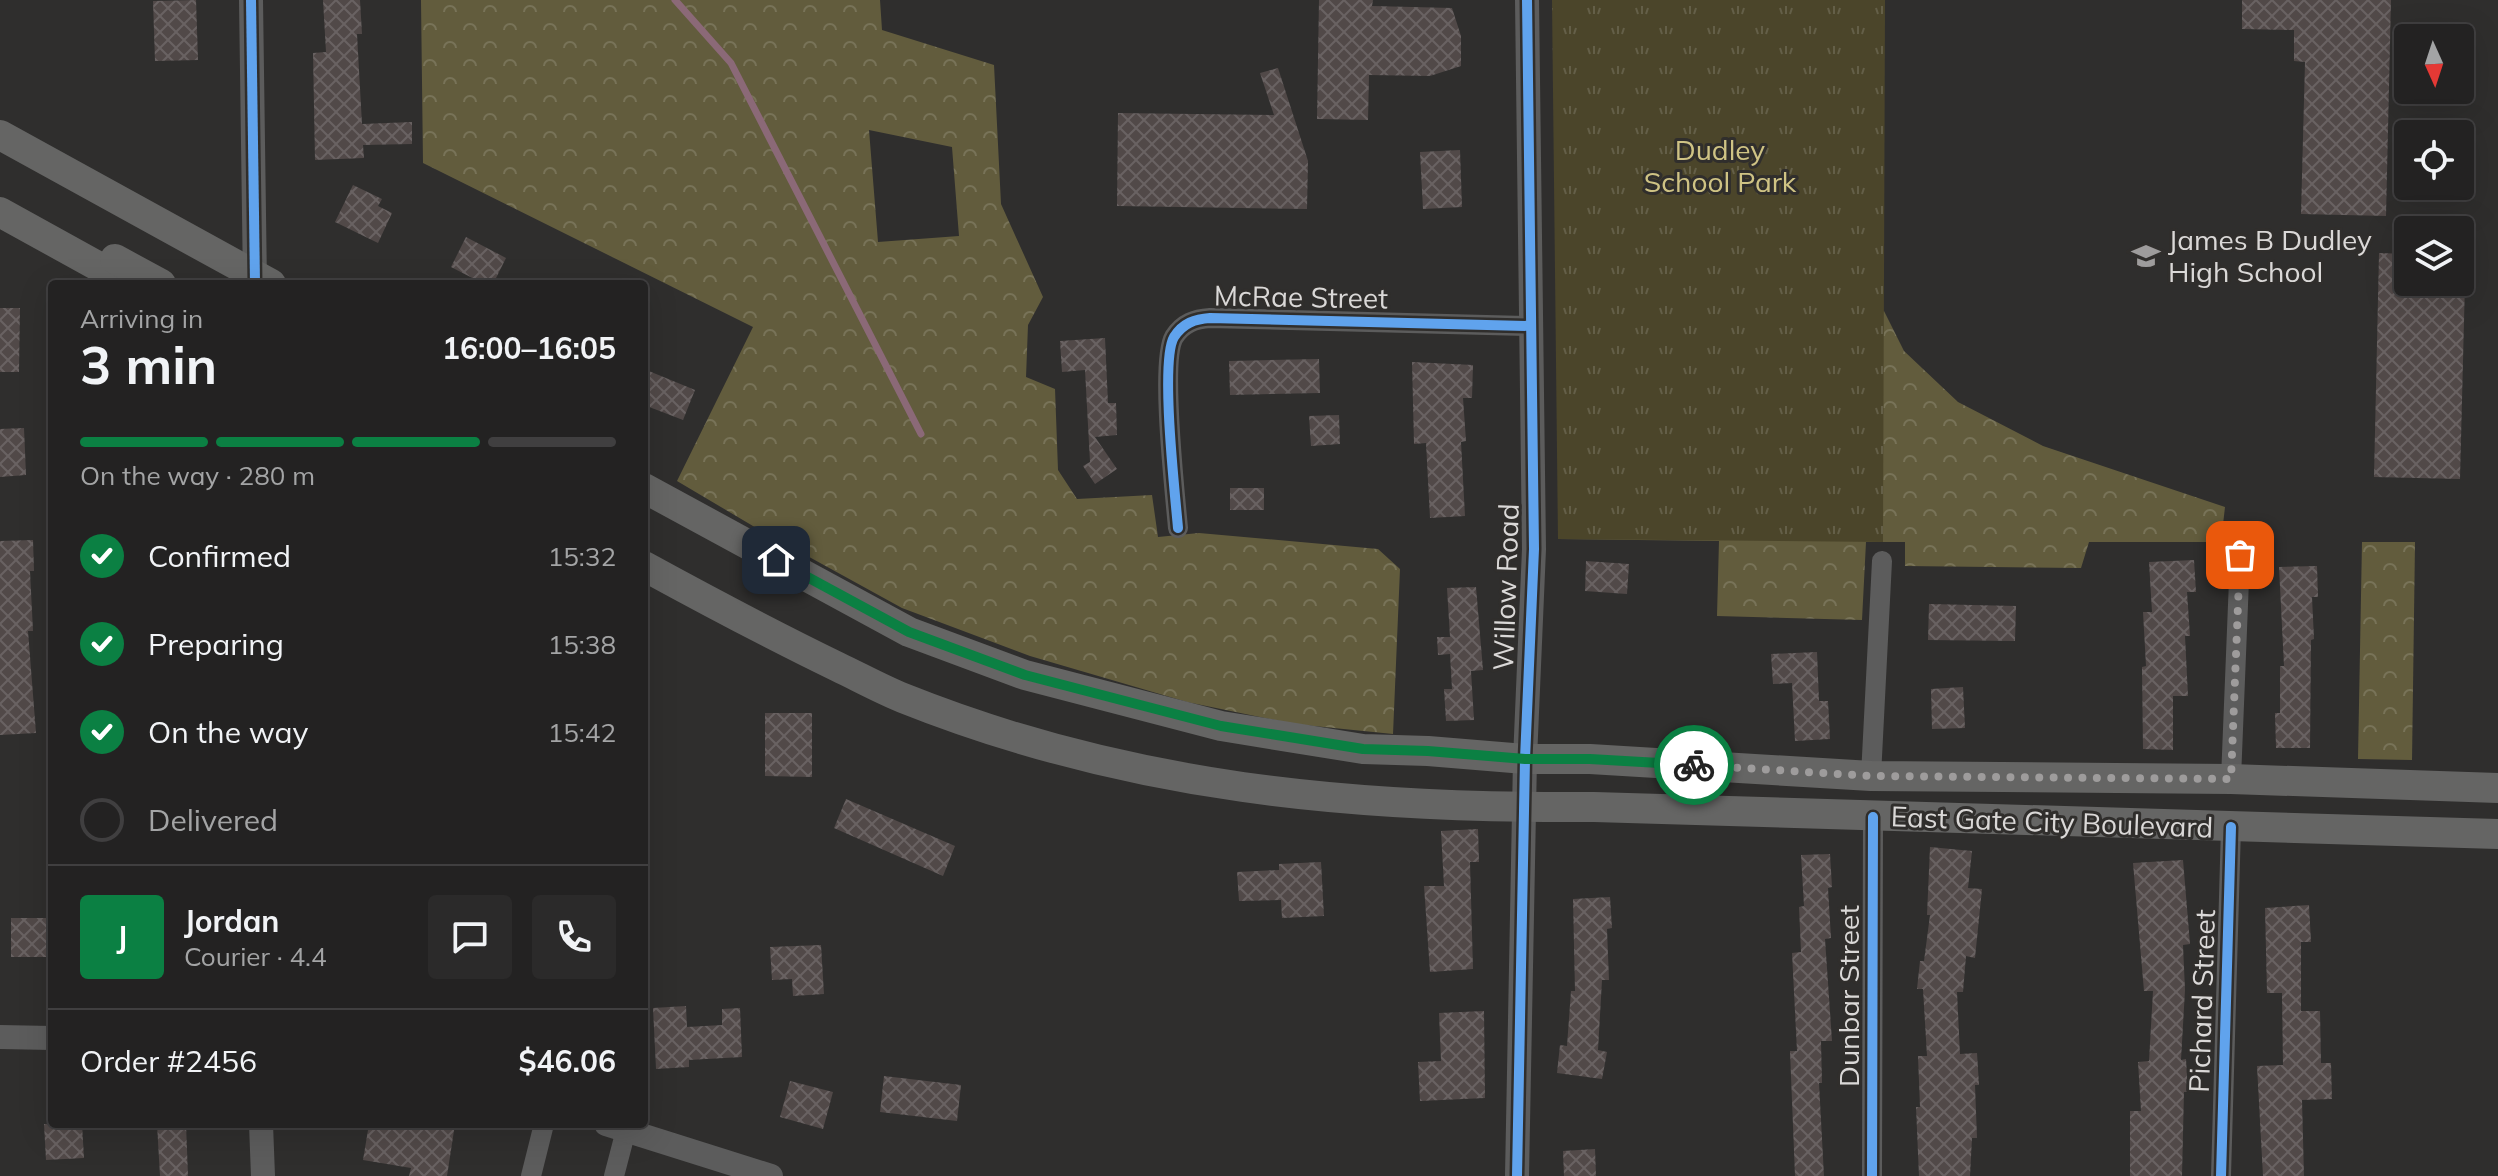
<!DOCTYPE html>
<meta charset="utf-8">
<style>
:root{--surface:#232222;--page:#2b2a2a;--text:#f1f3f6;--muted:#a3a4a5;--line:#403f40;--accent:#0b8043}
body{margin:0;font-family:Mulish,sans-serif;background:var(--page);color:var(--text);height:100vh;display:flex;flex-direction:column;font-size:30px;white-space:nowrap}
*{box-sizing:border-box;margin:0}
p{font-size:26px;color:var(--muted)}
.icon{flex:none;width:44px;height:44px;fill:none;stroke:currentColor;stroke-width:2;stroke-linecap:round;stroke-linejoin:round}
.map{position:relative;flex:1;overflow:hidden}
.drawer{position:absolute;left:48px;top:280px;width:600px;height:848px;display:flex;flex-direction:column;background:var(--surface);border-radius:8px;box-shadow:0 8px 32px #0002,0 0 0 2px var(--line)}
.drawer>*{flex:none}
.needle{width:52px;rotate:177deg}
.controls{position:absolute;left:2394px;top:24px;display:grid;gap:16px}
.controls a{display:grid;place-items:center;width:80px;height:80px;border-radius:8px;background:var(--surface);box-shadow:0 8px 32px #0002,0 0 0 2px var(--line);font-size:40px}
.pin{position:absolute;display:grid;place-items:center;width:68px;height:68px;color:#fff;margin:-34px;border-radius:16px;box-shadow:0 4px 12px #0006}
.courier{position:absolute;display:grid;place-items:center;width:80px;height:80px;margin:-40px;border:6px solid #0b8043;border-radius:50%;background:#fff;color:#222;box-shadow:0 2px 10px #0007}
.overview em{font-style:normal;font-weight:700}
.overview div{display:flex;flex-direction:column-reverse}
.overview{display:flex;align-items:center;justify-content:space-between;height:136px;padding:0 32px}
h1{font-size:52px;font-weight:700;line-height:60px}
.bar{display:grid;grid-template-columns:repeat(4,1fr);gap:12px 8px;align-content:center;height:96px;padding:0 32px}
.bar i{height:10px;border-radius:6px;background:var(--line)}
.bar .active{background:var(--accent)}
.bar p{grid-column:span 4}
.line{display:flex;align-items:center;gap:20px;padding:0 32px;border-top:2px solid var(--line)}
.line div{flex:1}
.round{display:grid;place-items:center;flex:none;width:84px;height:84px;border-radius:8px;background:var(--page)}
ol{padding:0 32px;list-style:none}
li{display:flex;align-items:center;gap:24px;height:88px}
li p{margin-inline-start:auto}
li .icon{padding:8px;border-radius:50%;background:var(--accent);color:#fff;stroke-width:4}
li:last-child{color:var(--muted)}
li i{width:44px;height:44px;border:4px solid var(--line);border-radius:50%}
.map>svg:first-child{display:block}
.forest{fill:url(#forest-crowns);fill-rule:evenodd}
.park{fill:url(#park-tufts)}
.lines{fill:none;stroke-linecap:round;stroke-linejoin:round}
.stream{stroke:#8b6977;stroke-width:7}
.building{fill:url(#building-cross-hatch)}
.minor{stroke:#5c5c5c;stroke-width:20}
.tertiary{stroke:#5c5c5c;stroke-width:24}
.primary{stroke:#656564;stroke-width:30}
.cycleway-casing{stroke:#302e2c;stroke-width:15}
.cycleway{stroke:#60a3ed;stroke-width:10}
.done{stroke:#9e9c9c;stroke-width:8;stroke-dasharray:0 14.4}
.route{stroke:#0b8043;stroke-width:10}
.labels{text-anchor:middle;stroke-width:6;stroke-linejoin:round;paint-order:stroke}
.park-label{font-size:28px;fill:#cfc384;stroke:#302e2c}
.poi-label{font-size:28px;fill:#dad8d7;stroke:#302e2c;text-anchor:start}
.street-label{font-size:28px;fill:#dad8d7;stroke:#302e2c}
</style>
<div class="map">
<svg width="2498" height="1176" viewBox="0 0 2498 1176">
<defs>
<pattern id="forest-crowns" width="20" height="18" patternUnits="userSpaceOnUse" patternTransform="scale(2)"><rect width="20" height="18" fill="#625c3d"/><path d="M2 6a3 3 0 1 1 6 0M12 15a3 3 0 1 1 6 0" fill="none" stroke="#787358"/></pattern>
<pattern id="park-tufts" width="24" height="20" patternUnits="userSpaceOnUse" patternTransform="scale(2)"><rect width="24" height="20" fill="#4b452a"/><path d="M3 7l-1-3M5 7V3M7 7l1-3M15 17l-1-3M17 17v-4M19 17l1-3" fill="none" stroke="#645f48"/></pattern>
<pattern id="building-cross-hatch" width="8" height="8" patternUnits="userSpaceOnUse" patternTransform="scale(2)"><rect width="8" height="8" fill="#514948"/><path d="M0 0l8 8M0 8l8-8" fill="none" stroke="#696262"/></pattern>
</defs>
<rect width="100%" height="100%" fill="#2f2e2d"/>
<g class="forest">
<path d="M 421,0 L 880,0 L 882,30 L 994,65 L 1001,204 L 1043,297 L 1028,325 L 1026,377 L 1055,389 L 1058,470 L 1077,499 L 1152,495 L 1158,537 L 1199,533 L 1378,549 L 1400,569 L 1393,734 L 1294,724 L 1187,702 L 1030,656 L 902,608 L 753,526 L 677,481 L 753,327 L 423,163 ZM 869,130 L 952,147 L 959,236 L 878,242 Z"/>
<polygon points="1884,311 1904,351 1958,402 2043,446 2225,507 2221,542 2089,542 2081,568 1905,566 1905,542 1866,542 1862,620 1717,616 1719,541 1558,539"/>
<polygon points="2362,542 2415,542 2412,760 2358,759"/>
</g>
<polygon class="park" points="1552,0 1885,0 1883,542 1558,539"/>
<g class="lines">
<polyline class="stream" points="675,0 731,63 921,434"/>
</g>
<g class="building">
<polygon points="196,0 198,60 155,61 153,1"/>
<polygon points="323,0 360,0 362,34 357,34 362,124 412,122 412,144 363,145 364,158 315,160 313,53 326,52"/>
<polygon points="1319,0 1373,0 1372,6 1452,8 1461,36 1461,66 1430,76 1369,75 1368,120 1317,119"/>
<polygon points="2242,0 2391,0 2386,216 2301,214 2305,62 2294,61 2294,30 2242,29"/>
<polygon points="1278,68 1308,161 1307,209 1117,206 1118,113 1274,115 1260,73"/>
<polygon points="1460,150 1462,207 1423,209 1420,152"/>
<polygon points="353,185 382,199 378,206 392,213 378,243 335,222"/>
<polygon points="466,237 506,258 493,284 484,284 451,267"/>
<polygon points="2379,253 2408,254 2408,282 2465,282 2460,479 2374,477"/>
<polygon points="0,308 20,308 19,372 0,372"/>
<polygon points="1105,338 1108,403 1116,403 1117,435 1095,437 1117,469 1095,484 1083,466 1090,462 1085,370 1062,372 1060,341"/>
<polygon points="1319,359 1320,393 1230,395 1229,361"/>
<polygon points="1412,362 1473,365 1472,398 1463,398 1466,441 1461,442 1465,516 1430,518 1426,443 1414,444"/>
<polygon points="644,369 695,390 683,420 644,405"/>
<polygon points="1339,415 1340,444 1311,446 1309,416"/>
<polygon points="24,428 26,475 0,477 0,429"/>
<rect x="1230" y="488" width="34" height="22"/>
<polygon points="33,540 34,571 30,571 33,631 28,631 36,733 0,735 0,541"/>
<polygon points="2194,560 2196,592 2187,592 2190,636 2185,636 2188,696 2173,696 2173,750 2143,749 2142,667 2146,666 2143,612 2152,612 2149,562"/>
<polygon points="1586,561 1629,564 1627,594 1585,591"/>
<polygon points="2317,566 2318,597 2312,597 2314,639 2311,640 2310,748 2276,748 2275,713 2280,713 2280,666 2284,666 2279,567"/>
<polygon points="1476,587 1483,670 1471,671 1474,720 1446,721 1444,689 1452,689 1450,654 1438,655 1437,637 1450,637 1447,588"/>
<polygon points="1929,604 2016,606 2015,641 1928,640"/>
<polygon points="1817,652 1819,701 1828,701 1830,739 1795,741 1792,683 1773,684 1771,654"/>
<polygon points="1963,687 1965,728 1932,729 1931,689"/>
<polygon points="765,713 812,713 812,777 765,776"/>
<polygon points="846,799 955,846 943,876 834,828"/>
<polygon points="1478,829 1479,862 1470,862 1473,969 1430,972 1424,886 1444,886 1441,831"/>
<polygon points="1930,847 1972,851 1968,888 1982,889 1975,958 1966,956 1963,992 1957,992 1960,1054 1977,1053 1979,1085 1975,1085 1977,1138 1972,1138 1970,1176 1919,1176 1916,1107 1920,1107 1918,1056 1927,1056 1923,989 1917,989 1920,961 1924,961 1930,915 1927,915"/>
<polygon points="1830,854 1832,887 1828,888 1831,938 1825,939 1832,1041 1821,1041 1822,1083 1819,1083 1824,1176 1795,1176 1790,1051 1797,1051 1792,953 1801,952 1799,907 1804,906 1801,855"/>
<polygon points="2183,860 2190,944 2183,945 2185,990 2181,1060 2186,1059 2188,1092 2184,1092 2182,1176 2130,1176 2130,1111 2141,1111 2138,1062 2149,1061 2153,991 2144,991 2133,863"/>
<polygon points="1321,862 1324,916 1282,918 1281,900 1239,901 1237,872 1279,870 1279,864"/>
<polygon points="1610,897 1612,928 1607,929 1609,980 1602,980 1598,1050 1607,1052 1602,1079 1557,1073 1560,1045 1567,1046 1571,991 1575,991 1573,899"/>
<polygon points="2309,905 2311,942 2301,942 2301,1011 2320,1011 2321,1063 2331,1063 2332,1099 2302,1100 2304,1176 2263,1176 2257,1066 2283,1065 2282,993 2267,993 2265,908"/>
<rect x="11" y="918" width="41" height="39"/>
<polygon points="821,945 824,994 793,996 792,979 772,980 770,947"/>
<polygon points="686,1006 687,1027 722,1025 722,1009 740,1008 742,1057 689,1060 689,1067 656,1069 653,1008"/>
<polygon points="1484,1011 1485,1098 1420,1101 1418,1062 1441,1061 1439,1013"/>
<polygon points="884,1076 961,1085 957,1121 880,1112"/>
<polygon points="790,1081 833,1092 823,1129 780,1117"/>
<polygon points="44,1124 82,1124 84,1158 46,1160"/>
<polygon points="157,1124 186,1124 188,1176 160,1176"/>
<polygon points="369,1124 455,1124 447,1176 409,1176 411,1168 363,1160"/>
<polygon points="1595,1149 1596,1176 1564,1176 1563,1151"/>
</g>
<g class="lines">
<g class="minor">
<path d="M 1178,528 C 1175,493 1160,361 1174,337 C 1183,323 1195,319 1210,318 L 1530,326"/>
<polyline points="1871,776 1882,561"/>
<polyline points="2231,779 2240,555"/>
<polyline points="531,1176 544,1124"/>
<polyline points="614,1176 626,1130"/>
<polyline points="1872,1176 1873,817"/>
<polyline points="2221,1176 2231,827"/>
</g>
<g class="tertiary">
<polyline points="251,0 255,284"/>
<polyline points="0,1037 52,1038"/>
<polyline points="261,1124 263,1176"/>
<polyline points="606,1124 771,1176"/>
<polyline points="1517,1176 1525,759 1534,549 1527,0"/>
</g>
<g class="primary">
<polyline points="0,135 271,284"/>
<polyline points="0,212 130,284"/>
<polyline points="115,259 161,284"/>
<polyline points="644,488 909,632 1025,675 1221,726 1363,749 1428,751 1525,759 1590,759 1871,776 2231,779 2498,788"/>
<path d="M 644,566 C 708,601 772,635 838,667 C 859,677 881,689 903,698 C 1128,788 1354,809 1594,807 L 2498,834"/>
</g>
<defs>
<g id="cycleway">
<polyline points="251,0 255,284"/>
<path d="M 1178,528 C 1175,493 1160,361 1174,337 C 1183,323 1195,319 1210,318 L 1530,326"/>
<polyline points="1517,1176 1525,759 1534,549 1527,0"/>
<polyline points="1872,1176 1873,817"/>
<polyline points="2221,1176 2231,827"/>
</g>
</defs>
<use href="#cycleway" class="cycleway-casing"/>
<use href="#cycleway" class="cycleway"/>
</g>
<g class="lines">
<polyline class="done" points="1694,765 1871,776 2231,779 2240,555"/>
<polyline class="route" points="776,560 909,632 1025,675 1221,726 1363,749 1428,751 1525,759 1590,759 1694,765"/>
</g>
<defs>
<symbol id="school-bare" viewBox="-9 -9 18 18"><path d="M0-5L7-2L0 1L-7-2ZM-4 1L0 2.5L4 1V4Q0 6-4 4Z" fill="#9e9c9c" stroke="#302e2c" stroke-width="2.5" paint-order="stroke"/></symbol>
</defs>
<g fill-rule="evenodd">
<use href="#school-bare" x="2126" y="236" width="40" height="40"/>
</g>
<g class="labels">
<g class="park-label">
<text x="1720" y="160">Dudley<tspan x="1720" dy="32">School Park</tspan></text>
</g>
<g class="poi-label">
<text x="2168" y="250">James B Dudley<tspan x="2168" dy="32">High School</tspan></text>
</g>
<g class="street-label">
<text transform="translate(1301 297) rotate(1)" y="10">McRae Street</text>
<text transform="translate(1506 587) rotate(-88)" y="10">Willow Road</text>
<text transform="translate(2052 822) rotate(2)" y="10">East Gate City Boulevard</text>
<text transform="translate(1849 996) rotate(-90)" y="10">Dunbar Street</text>
<text transform="translate(2202 1001) rotate(-88)" y="10">Pichard Street</text>
</g>
</g>
</svg>
<div class="controls">
<a><svg class="needle" viewBox="-14 -14 28 28"><path d="M0-13l5 13h-10z" fill="#e53935"/><path d="M0 13l5-13h-10z" fill="#a3a4a5"/></svg></a>
<a><svg class="icon" aria-label="locate" viewBox="0 0 24 24"><circle cx="12" cy="12" r="6"/><path d="M12 2v4M12 18v4M2 12h4M18 12h4"/></svg></a>
<a><svg class="icon" aria-label="layers" viewBox="0 0 24 24"><path d="M12 4l9 5-9 5-9-5zM3 14l9 5 9-5"/></svg></a>
</div>
<div class="pin" style="left:2240px;top:555px;background:#ea580c"><svg class="icon" aria-label="bag" viewBox="0 0 24 24"><path d="M5 8h14l-1 12H6zM9 8a3 3 0 0 1 6 0"/></svg></div>
<div class="pin" style="left:776px;top:560px;background:#1f2937"><svg class="icon" aria-label="home" viewBox="0 0 24 24"><path d="M3 11l9-7 9 7M6 9v11h12V9"/></svg></div>
<div class="courier" style="left:1694px;top:765px"><svg class="icon" aria-label="bike" viewBox="0 0 24 24"><circle cx="6" cy="16" r="4"/><circle cx="18" cy="16" r="4"/><path d="M6 16l4-8h5l3 8M10 8l3 8H6M13 5h3"/></svg></div>
<section class="drawer">
<div class="overview"><div><h1>3 min</h1><p>Arriving in</p></div><em>16:00–16:05</em></div>
<div class="bar"><i class="active"></i><i class="active"></i><i class="active"></i><i></i><p>On the way · 280 m</p></div>
<ol>
<li><svg class="icon" aria-label="check" viewBox="0 0 24 24"><path d="M5 12l5 5 9-10"/></svg>Confirmed<p>15:32</p></li>
<li><svg class="icon" aria-label="check" viewBox="0 0 24 24"><path d="M5 12l5 5 9-10"/></svg>Preparing<p>15:38</p></li>
<li><svg class="icon" aria-label="check" viewBox="0 0 24 24"><path d="M5 12l5 5 9-10"/></svg>On the way<p>15:42</p></li>
<li><i></i>Delivered</li>
</ol>
<div class="line" style="height:144px"><b class="round" style="background:var(--accent);color:#fff">J</b><div><b>Jordan</b><p>Courier · 4.4</p></div><a class="round"><svg class="icon" aria-label="chat" viewBox="0 0 24 24"><path d="M4 5h16v11H9l-5 4z"/></svg></a><a class="round"><svg class="icon" aria-label="phone" viewBox="0 0 24 24"><path d="M5 4h4l2 5-3 2q2 4 5 5l2-3 5 2v4C11 20 4 13 5 4z"/></svg></a></div>
<div class="line" style="height:104px"><div>Order #2456</div><b>$46.06</b></div>
</section>
</div>
